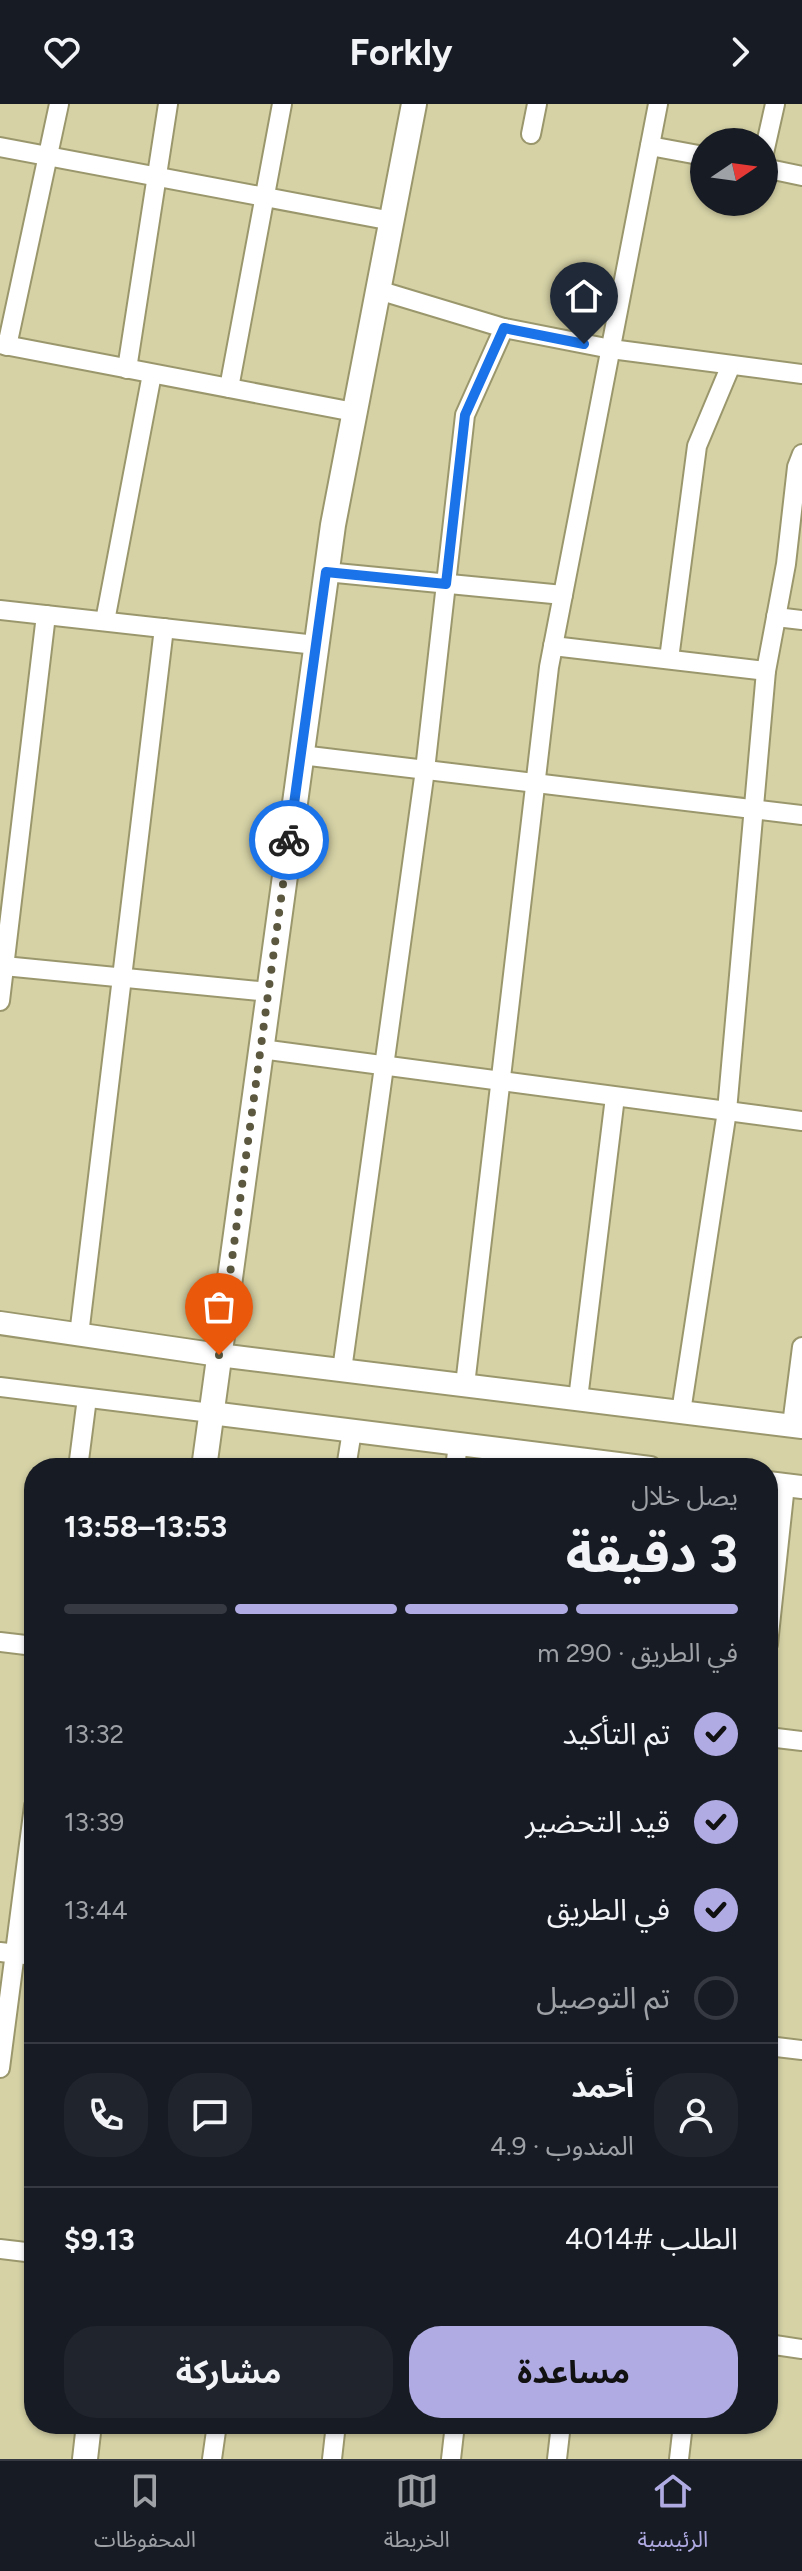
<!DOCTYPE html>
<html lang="ar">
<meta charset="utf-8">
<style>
:root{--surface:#171b24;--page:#20242c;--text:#f1f3f6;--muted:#9ea1a6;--line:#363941;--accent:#b0abe3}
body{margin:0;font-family:Figtree,"Noto Sans Arabic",sans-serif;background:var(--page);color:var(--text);direction:rtl;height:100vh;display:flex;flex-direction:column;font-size:30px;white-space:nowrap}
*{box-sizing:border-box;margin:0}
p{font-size:26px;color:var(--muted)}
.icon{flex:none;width:44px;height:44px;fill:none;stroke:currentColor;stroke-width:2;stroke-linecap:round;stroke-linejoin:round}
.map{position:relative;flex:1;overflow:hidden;direction:ltr}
.panel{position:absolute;left:24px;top:1354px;width:754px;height:976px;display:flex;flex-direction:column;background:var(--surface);border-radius:32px;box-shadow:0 2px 6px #0004;direction:rtl}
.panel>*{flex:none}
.needle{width:52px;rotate:77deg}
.buttons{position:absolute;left:690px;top:24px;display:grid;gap:16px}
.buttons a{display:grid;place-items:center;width:88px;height:88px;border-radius:50%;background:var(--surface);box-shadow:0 2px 6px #0004;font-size:40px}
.pin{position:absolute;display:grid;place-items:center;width:68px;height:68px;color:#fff;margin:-82px -34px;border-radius:50% 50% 50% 0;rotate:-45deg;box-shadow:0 0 8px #0007}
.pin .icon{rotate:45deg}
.courier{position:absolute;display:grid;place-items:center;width:80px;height:80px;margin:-40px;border:6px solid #1a73e8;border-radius:50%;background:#fff;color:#222;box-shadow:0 2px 10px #0007}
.headline em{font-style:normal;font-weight:700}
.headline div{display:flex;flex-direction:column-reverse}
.headline{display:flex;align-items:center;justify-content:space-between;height:136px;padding:0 40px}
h1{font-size:52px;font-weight:700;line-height:60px}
.bar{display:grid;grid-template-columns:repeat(4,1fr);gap:12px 8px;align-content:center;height:96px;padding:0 40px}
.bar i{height:10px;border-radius:6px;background:var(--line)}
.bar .active{background:var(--accent)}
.bar p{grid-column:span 4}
.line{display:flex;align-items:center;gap:20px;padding:0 40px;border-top:2px solid var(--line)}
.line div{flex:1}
.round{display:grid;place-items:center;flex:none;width:84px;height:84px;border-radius:32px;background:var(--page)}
ol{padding:0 40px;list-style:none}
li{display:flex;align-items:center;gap:24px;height:88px}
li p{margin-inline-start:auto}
li .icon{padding:8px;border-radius:50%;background:var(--accent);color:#111;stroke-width:4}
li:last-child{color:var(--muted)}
li i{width:44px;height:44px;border:4px solid var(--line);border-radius:50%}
.cta{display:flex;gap:16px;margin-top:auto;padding:16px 40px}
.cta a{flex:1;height:92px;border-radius:32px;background:var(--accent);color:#111;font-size:32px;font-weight:700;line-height:92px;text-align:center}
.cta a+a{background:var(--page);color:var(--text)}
header{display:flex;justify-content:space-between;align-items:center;height:104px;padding:0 40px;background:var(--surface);font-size:36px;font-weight:700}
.menu{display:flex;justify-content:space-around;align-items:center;height:112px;border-top:2px solid var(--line);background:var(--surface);font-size:22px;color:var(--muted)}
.menu a{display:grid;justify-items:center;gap:4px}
.menu .active{color:var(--accent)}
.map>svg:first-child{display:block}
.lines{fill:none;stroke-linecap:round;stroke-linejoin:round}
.minor-casing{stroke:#9b976d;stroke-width:22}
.tertiary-casing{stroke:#9b976d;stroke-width:26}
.secondary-casing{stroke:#9b976d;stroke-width:28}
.minor{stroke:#fff;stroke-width:18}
.tertiary{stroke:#fff;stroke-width:22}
.secondary{stroke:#fff;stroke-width:24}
.done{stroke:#5b583f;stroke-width:8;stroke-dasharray:0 14.4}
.route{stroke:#1a73e8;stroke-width:10}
</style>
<header><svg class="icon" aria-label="forward" viewBox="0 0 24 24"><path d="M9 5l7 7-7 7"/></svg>Forkly<svg class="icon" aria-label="heart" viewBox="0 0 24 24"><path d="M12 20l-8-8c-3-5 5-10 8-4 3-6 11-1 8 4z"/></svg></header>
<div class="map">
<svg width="802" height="2355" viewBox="0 0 802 2355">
<rect width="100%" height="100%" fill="#d6d2a6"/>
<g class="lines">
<defs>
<g id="minor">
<polyline points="531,30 537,0"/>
<polyline points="650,42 704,52"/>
<polyline points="0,43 392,117"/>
<polyline points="764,49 775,0"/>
<polyline points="764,64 802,72"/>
<polyline points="378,186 504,224 611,245 802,270"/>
<polyline points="0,240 354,308"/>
<polyline points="7,242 59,0"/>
<polyline points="127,265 168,0"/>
<polyline points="229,284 282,0"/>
<polyline points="326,468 563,491"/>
<polyline points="0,506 316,541"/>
<polyline points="776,513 802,516"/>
<polyline points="105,517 152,270"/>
<polyline points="553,542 766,567"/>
<polyline points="669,555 697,342 731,261"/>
<polyline points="301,651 802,711"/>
<polyline points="4,862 269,888"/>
<polyline points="0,897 46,511"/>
<polyline points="261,945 802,1017"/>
<polyline points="79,1231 164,524"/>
<polyline points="342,1266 425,666 465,311 504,224"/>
<polyline points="465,1281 549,563 658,0"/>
<polyline points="0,1283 211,1309"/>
<polyline points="578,1295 615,993"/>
<polyline points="681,1308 727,1007 766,567 786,460 797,363 802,350"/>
<polyline points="792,1321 802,1243"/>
<polyline points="78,1364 87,1294"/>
<polyline points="346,1364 352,1327"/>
<polyline points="455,1364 458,1340"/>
<polyline points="0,1538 34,1542"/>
<polyline points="768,1540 785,1381"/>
<polyline points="768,1633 802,1637"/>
<polyline points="0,1848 34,1852"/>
<polyline points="768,1942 802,1946"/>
<polyline points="0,1964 34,1702"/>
<polyline points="0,2145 34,2149"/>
<polyline points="768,2240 802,2245"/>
<polyline points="212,2355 217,2320"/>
<polyline points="332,2355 336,2320"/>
<polyline points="451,2355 455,2320"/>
<polyline points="557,2355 561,2320"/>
<polyline points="679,2355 683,2320"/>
</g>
<g id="tertiary">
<polyline points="0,1219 219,1251 802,1323"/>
<polyline points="211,1309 650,1364"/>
<polyline points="768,1379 802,1383"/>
</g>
<g id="secondary">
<polyline points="204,1364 333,421 414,0"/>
<polyline points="85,2355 89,2320"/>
</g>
</defs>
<use href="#minor" class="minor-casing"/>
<use href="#tertiary" class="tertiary-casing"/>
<use href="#secondary" class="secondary-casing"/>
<use href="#minor" class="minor"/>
<use href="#tertiary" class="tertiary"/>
<use href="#secondary" class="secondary"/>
</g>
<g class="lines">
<polyline class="done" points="219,1251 289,736"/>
<polyline class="route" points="289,736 326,468 446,480 465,311 504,224 584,240"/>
</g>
</svg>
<div class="buttons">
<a><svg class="needle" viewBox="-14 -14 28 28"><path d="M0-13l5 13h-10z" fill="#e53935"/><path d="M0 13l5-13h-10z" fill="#9ea1a6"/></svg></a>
</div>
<div class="pin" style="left:219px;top:1251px;background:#ea580c"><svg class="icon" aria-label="bag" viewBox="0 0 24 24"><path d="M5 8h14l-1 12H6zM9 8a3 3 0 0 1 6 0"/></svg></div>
<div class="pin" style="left:584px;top:240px;background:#1f2937"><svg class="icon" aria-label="home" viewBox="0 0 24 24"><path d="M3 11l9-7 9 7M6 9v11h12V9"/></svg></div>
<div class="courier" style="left:289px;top:736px"><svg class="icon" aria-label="bike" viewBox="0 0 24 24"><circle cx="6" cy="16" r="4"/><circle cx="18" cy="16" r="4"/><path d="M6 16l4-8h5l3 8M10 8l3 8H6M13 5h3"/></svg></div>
<section class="panel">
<div class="headline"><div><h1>3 دقيقة</h1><p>يصل خلال</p></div><em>13:53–13:58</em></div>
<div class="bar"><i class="active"></i><i class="active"></i><i class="active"></i><i></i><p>في الطريق · 290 m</p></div>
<ol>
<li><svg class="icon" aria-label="check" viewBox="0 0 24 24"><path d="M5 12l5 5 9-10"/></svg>تم التأكيد<p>13:32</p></li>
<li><svg class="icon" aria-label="check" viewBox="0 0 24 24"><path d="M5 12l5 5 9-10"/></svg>قيد التحضير<p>13:39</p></li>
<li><svg class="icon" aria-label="check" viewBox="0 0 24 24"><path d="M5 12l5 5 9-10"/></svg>في الطريق<p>13:44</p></li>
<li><i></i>تم التوصيل</li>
</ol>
<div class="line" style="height:144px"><a class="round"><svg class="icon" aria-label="person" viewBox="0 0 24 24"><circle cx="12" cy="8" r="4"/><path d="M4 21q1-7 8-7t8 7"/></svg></a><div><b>أحمد</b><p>المندوب · 4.9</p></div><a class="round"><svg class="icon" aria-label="chat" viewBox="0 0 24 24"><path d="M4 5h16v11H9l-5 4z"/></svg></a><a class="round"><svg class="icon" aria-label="phone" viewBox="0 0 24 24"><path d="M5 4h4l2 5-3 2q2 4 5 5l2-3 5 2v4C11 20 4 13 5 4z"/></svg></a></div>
<div class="line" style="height:104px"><div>الطلب #4014</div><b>$9.13</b></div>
<div class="cta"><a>مساعدة</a><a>مشاركة</a></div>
</section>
</div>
<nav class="menu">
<a class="active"><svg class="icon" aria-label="home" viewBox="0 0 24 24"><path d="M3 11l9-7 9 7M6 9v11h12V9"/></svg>الرئيسية</a>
<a><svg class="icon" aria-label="map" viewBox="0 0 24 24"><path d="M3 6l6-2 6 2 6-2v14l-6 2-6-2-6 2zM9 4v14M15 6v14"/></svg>الخريطة</a>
<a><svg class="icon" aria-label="saved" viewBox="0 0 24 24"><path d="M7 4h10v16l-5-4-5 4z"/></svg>المحفوظات</a>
</nav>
